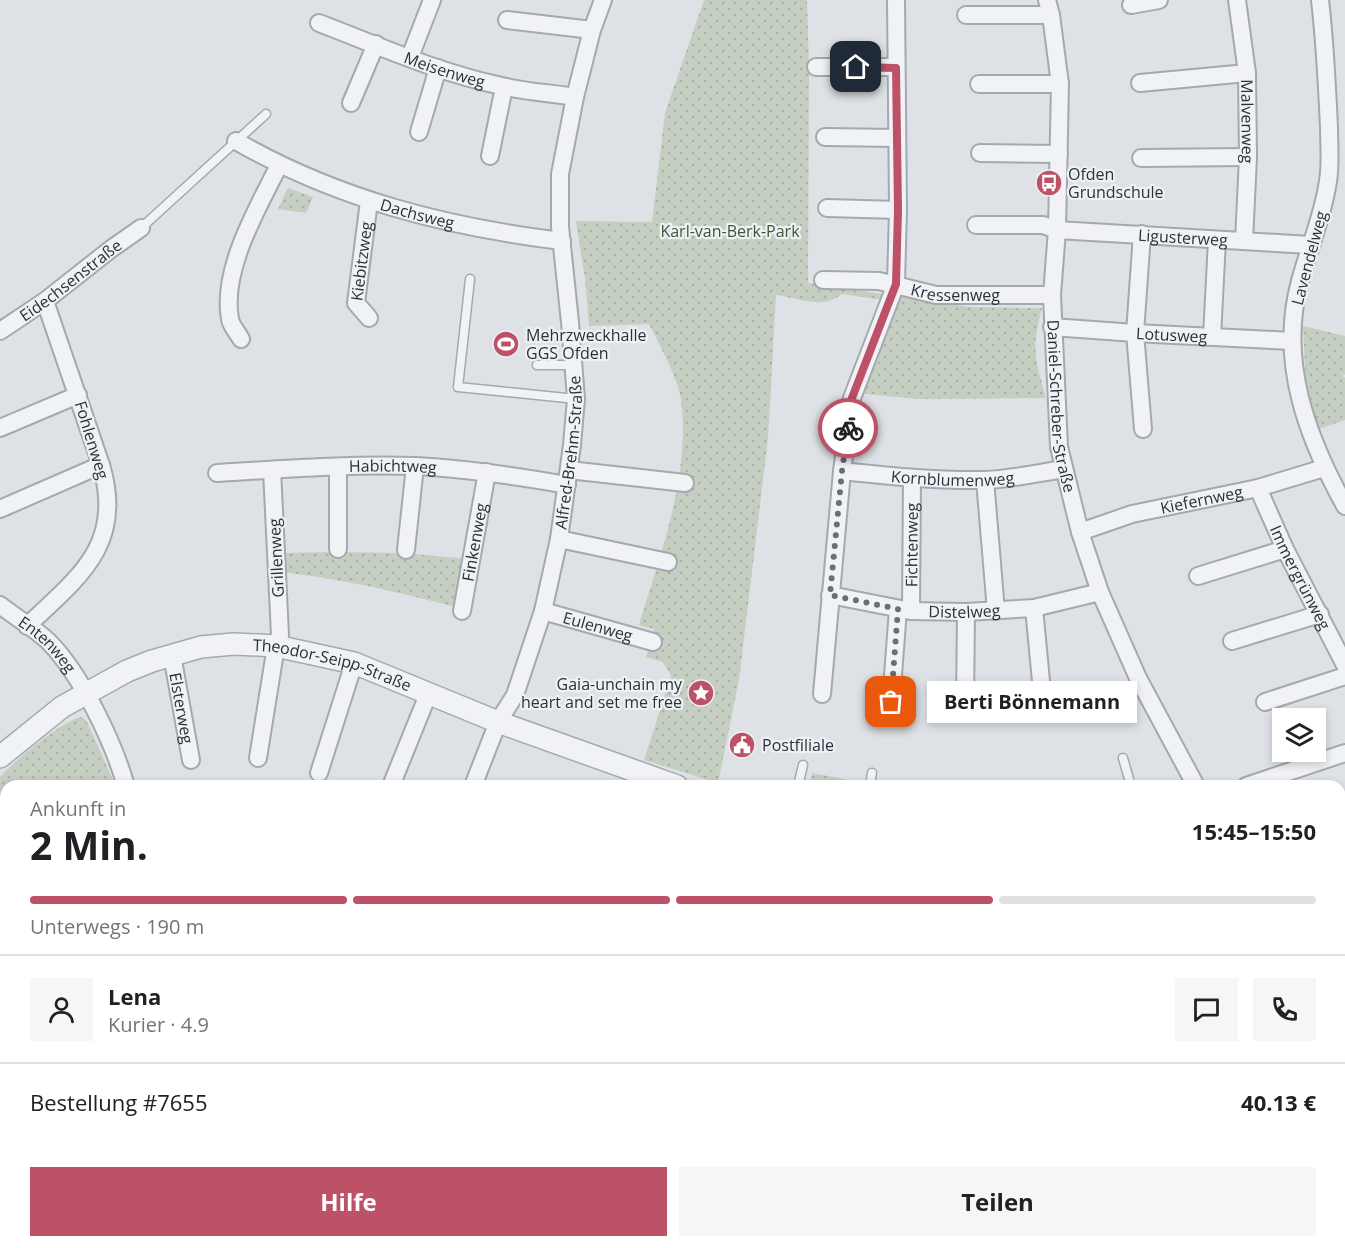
<!DOCTYPE html>
<html lang="de">
<meta charset="utf-8">
<style>
:root{--surface:#fff;--page:#f6f6f6;--text:#202124;--muted:#757577;--line:#e0e0e0;--accent:#bd5167}
body{margin:0;font-family:"Open Sans",sans-serif;background:var(--page);color:var(--text);height:100vh;display:flex;flex-direction:column;font-size:22px;white-space:nowrap}
*{box-sizing:border-box;margin:0}
p{font-size:20px;color:var(--muted)}
.icon{flex:none;width:33px;height:33px;fill:none;stroke:currentColor;stroke-width:2;stroke-linecap:round;stroke-linejoin:round}
.map{position:relative;flex:1;overflow:hidden}
.drawer{position:absolute;left:0px;top:780px;width:1346px;height:468px;display:flex;flex-direction:column;background:var(--surface);border-radius:18px 18px 0 0;box-shadow:0 3px 9px #0003}
.drawer>*{flex:none}
.tools{position:absolute;left:1272px;top:708px;display:grid;gap:12px}
.tools a{display:grid;place-items:center;width:54px;height:54px;border-radius:0px;background:var(--surface);box-shadow:0 3px 9px #0003;font-size:30px}
.pin{position:absolute;display:grid;place-items:center;width:51px;height:51px;color:#fff;margin:-26px;border-radius:12px;box-shadow:0 3px 9px #0006}
.courier{position:absolute;display:grid;place-items:center;width:60px;height:60px;margin:-30px;border:4px solid #bd5167;border-radius:50%;background:#fff;color:#222;box-shadow:0 2px 8px #0007}
.bubble{position:absolute;height:42px;border-radius:0px;background:var(--surface);box-shadow:0 3px 9px #0003;font-size:20px;font-weight:700;line-height:42px;text-align:center}
.headline em{font-style:normal;font-weight:700}
.headline div{display:flex;flex-direction:column-reverse}
.headline{display:flex;align-items:center;justify-content:space-between;height:102px;padding:0 30px}
h1{font-size:39px;font-weight:700;line-height:45px}
.bar{display:grid;grid-template-columns:repeat(4,1fr);gap:9px 6px;align-content:center;height:72px;padding:0 30px}
.bar i{height:8px;border-radius:4px;background:var(--line)}
.bar .active{background:var(--accent)}
.bar p{grid-column:span 4}
.line{display:flex;align-items:center;gap:15px;padding:0 30px;border-top:2px solid var(--line)}
.line div{flex:1}
.round{display:grid;place-items:center;flex:none;width:63px;height:63px;border-radius:0px;background:var(--page)}
.primary-button{display:flex;gap:12px;margin-top:auto;padding:12px 30px}
.primary-button a{flex:1;height:69px;border-radius:0px;background:var(--accent);color:#fff;font-size:24px;font-weight:700;line-height:69px;text-align:center}
.primary-button a+a{background:var(--page);color:var(--text)}
.map>svg:first-child{display:block}
.green{fill:url(#green-dots)}
.forest{fill:url(#forest-firs)}
.lines{fill:none;stroke-linecap:round;stroke-linejoin:round}
.service-casing{stroke:#a4a9af;stroke-width:11}
.minor-casing{stroke:#a4a9af;stroke-width:20}
.tertiary-casing{stroke:#a4a9af;stroke-width:24}
.service{stroke:#f1f2f5;stroke-width:8}
.minor{stroke:#f1f2f5;stroke-width:16}
.tertiary{stroke:#f1f2f5;stroke-width:21}
.done{stroke:#686f77;stroke-width:6;stroke-dasharray:0 10.8}
.route{stroke:#bd5167;stroke-width:8}
.labels{text-anchor:middle;stroke-width:4.5;stroke-linejoin:round;paint-order:stroke}
.street-label{font-size:16px;fill:#29313b;stroke:#eef1f4}
.poi-label{font-size:16px;fill:#29313b;stroke:#eef1f4;text-anchor:start}
.park-label{font-size:16px;fill:#3f5538;stroke:#eef1f4}
</style>
<div class="map">
<svg width="1345" height="1248" viewBox="0 0 1345 1248">
<defs>
<pattern id="green-dots" width="8" height="8" patternUnits="userSpaceOnUse" patternTransform="scale(1.5)"><rect width="8" height="8" fill="#c5cfc1"/><path d="M2 2h.1M6 6h.1" fill="none" stroke="#a9b2a7" stroke-width="1.8" stroke-linecap="round"/></pattern>
<pattern id="forest-firs" width="22" height="20" patternUnits="userSpaceOnUse" patternTransform="scale(1.5)"><rect width="22" height="20" fill="#c5cfc1"/><path d="M5 1l3.5 6h-7zM16 11l3.5 6h-7z" fill="#a9b2a7"/></pattern>
</defs>
<rect width="100%" height="100%" fill="#dee2e6"/>
<g class="green">
<path d="M 704,0 L 807,0 L 809,67 L 808,283 L 970,307 L 1042,308 C 1031,348 1035,359 1046,398 L 919,399 L 854,393 L 891,301 L 842,294 C 822,310 799,298 776,295 L 768,438 L 739,680 L 718,783 L 644,760 L 671,676 L 663,662 L 646,657 L 654,629 L 639,625 C 660,554 691,475 681,400 C 678,377 659,345 649,324 L 589,326 L 585,278 L 576,221 L 652,222 L 665,113 Z"/>
<polygon points="288,188 313,197 306,213 278,209"/>
<polygon points="1303,326 1345,336 1345,374 1343,376 1345,378 1345,420 1319,429 1306,389"/>
<path d="M 337,552 L 404,553 L 469,559 L 460,608 C 401,593 343,579 282,572 L 281,553 Z"/>
<path d="M 81,717 L 86,720 L 116,786 L 6,786 L 6,907 L 0,906 L 0,777 C 12,763 63,720 81,717 Z"/>
<polygon points="812,773 865,783 864,786 810,786"/>
<polygon points="22,1242 317,1242 317,1248 21,1248"/>
<polygon points="456,1242 616,1242 614,1248 452,1248 455,1246"/>
</g>
<polygon class="forest" points="317,1242 456,1242 455,1246 452,1248 317,1248"/>
<g class="lines">
<defs>
<g id="service">
<polyline points="141,228 266,114"/>
<polyline points="470,279 458,387 576,399"/>
<polyline points="537,365 574,365"/>
<polyline points="1123,758 1131,786"/>
<polyline points="798,786 803,765"/>
<polyline points="870,786 872,773"/>
</g>
<g id="minor">
<path id="s1" d="M 1047,0 L 1051,15 L 1060,84 L 1057,230 L 1052,295 L 1059,447 L 1080,532 L 1100,592 L 1138,678 L 1196,786"/>
<path id="s2" d="M 1237,0 L 1247,73 L 1248,157 L 1244,241"/>
<path d="M 1320,0 C 1325,42 1327,84 1329,127 C 1329,144 1331,164 1328,181 C 1323,216 1309,248 1300,281 C 1278,361 1307,437 1345,506"/>
<polyline points="1131,5 1159,0"/>
<polyline points="966,15 1051,15"/>
<polyline points="507,20 592,30"/>
<path id="s3" d="M 319,23 C 379,46 439,73 502,86 C 526,92 551,93 575,97"/>
<polyline points="410,57 432,0"/>
<polyline points="816,67 896,67"/>
<polyline points="1140,83 1247,73"/>
<polyline points="979,84 1060,84"/>
<polyline points="351,103 376,44"/>
<polyline points="419,132 438,68"/>
<polyline points="825,137 897,138"/>
<path id="s4" d="M 236,141 C 337,199 446,227 562,241"/>
<polyline points="980,153 1059,154"/>
<polyline points="490,156 504,87"/>
<polyline points="1141,158 1248,157"/>
<polyline points="827,208 898,210"/>
<path id="s5" d="M 976,225 L 1043,225 L 1057,230 L 1310,245"/>
<polyline points="1142,234 1135,333 1143,429"/>
<path id="s6" d="M 823,280 L 879,281 L 936,295 L 1052,295"/>
<path id="s7" d="M 369,318 L 356,303 L 369,201"/>
<path id="s8" d="M 1052,327 L 1135,333 L 1292,341"/>
<path id="s9" d="M 0,331 L 45,301 L 111,249 L 141,228"/>
<polyline points="1212,337 1217,240"/>
<path d="M 241,339 C 238,333 231,326 230,319 C 221,269 258,208 279,165"/>
<polyline points="0,428 78,395"/>
<polyline points="569,470 685,483"/>
<path id="s10" d="M 842,471 C 889,476 937,481 985,480 C 1012,479 1038,473 1064,469"/>
<path id="s11" d="M 217,473 C 283,469 350,464 416,466 C 467,469 517,476 567,485"/>
<polyline points="985,480 996,611"/>
<path id="s12" d="M 1258,488 L 1285,549 L 1345,665"/>
<polyline points="0,509 101,465"/>
<path id="s13" d="M 1080,532 L 1132,514 L 1258,488 L 1324,468"/>
<polyline points="559,539 668,562"/>
<polyline points="338,549 338,467"/>
<polyline points="406,550 415,466"/>
<polyline points="1198,576 1285,549"/>
<path id="s14" d="M 830,595 L 911,611 L 966,612 L 1034,608 L 1100,592"/>
<path id="s15" d="M 0,605 C 15,617 34,628 48,641 C 81,674 113,741 126,786"/>
<polyline points="1034,608 1043,702"/>
<path id="s16" d="M 462,611 L 487,472"/>
<path id="s17" d="M 543,611 L 653,642"/>
<path id="s18" d="M 911,611 L 912,478"/>
<path d="M 27,626 C 79,577 125,544 101,465 L 45,301"/>
<polyline points="1232,641 1320,614"/>
<path id="s19" d="M 172,655 L 191,760"/>
<polyline points="822,694 842,471 852,398 896,284 898,210 896,0"/>
<polyline points="891,702 898,609"/>
<polyline points="1265,702 1345,676"/>
<polyline points="965,705 966,612"/>
<polyline points="258,758 276,646 280,635 272,470"/>
<polyline points="319,773 354,663"/>
<polyline points="391,786 429,692"/>
<path id="s20" d="M 473,786 L 498,722 L 515,695 L 543,611 L 559,539 L 572,445 L 576,399 L 570,322 L 560,227 L 560,174 L 575,97 L 592,30 L 603,0"/>
<polyline points="1246,786 1345,753"/>
<polyline points="1340,896 1345,894"/>
<polyline points="1340,1001 1345,1001"/>
<polyline points="1340,1075 1345,1075"/>
<polyline points="1340,1142 1345,1142"/>
<polyline points="1340,1218 1345,1219"/>
</g>
<g id="tertiary">
<path id="s21" d="M 0,757 L 62,707 L 127,671 L 152,661 L 201,647 L 233,644 L 258,645 L 276,646 L 354,663 L 498,722 L 677,786"/>
<polyline points="1340,913 1345,917"/>
<path d="M 1096,1248 C 1115,1240 1138,1243 1157,1248"/>
</g>
</defs>
<use href="#service" class="service-casing"/>
<use href="#minor" class="minor-casing"/>
<use href="#tertiary" class="tertiary-casing"/>
<use href="#service" class="service"/>
<use href="#minor" class="minor"/>
<use href="#tertiary" class="tertiary"/>
</g>
<g class="lines">
<polyline class="done" points="848,428 842,471 830,595 898,609 891,702"/>
<polyline class="route" points="848,428 852,398 896,284 898,210 896,68 856,67"/>
</g>
<defs>
<symbol id="bus-disc" viewBox="-11 -11 22 22"><circle r="9.5" fill="#bd5167" stroke="#eef1f4"/><path d="M-5-6H5V4H4V6H2V4H-2V6H-4V4H-5ZM-3.5-4V0h7V-4ZM-3.5 1.2v1.5H-2V1.2ZM2 1.2v1.5H3.5V1.2Z" fill="#fff"/></symbol>
<symbol id="stadium-disc" viewBox="-11 -11 22 22"><circle r="9.5" fill="#bd5167" stroke="#eef1f4"/><path d="M0-5a6.5 5 0 1 0 0 10a6.5 5 0 1 0 0-10ZM-3.5-1.8h7v3.6h-7Z" fill="#fff"/></symbol>
<symbol id="sight-disc" viewBox="-11 -11 22 22"><circle r="9.5" fill="#bd5167" stroke="#eef1f4"/><path d="M0-6L1.8-2.2L6-1.7L2.9 1.2L3.7 5.4L0 3.3L-3.7 5.4L-2.9 1.2L-6-1.7L-1.8-2.2Z" fill="#fff"/></symbol>
<symbol id="civic-disc" viewBox="-11 -11 22 22"><circle r="9.5" fill="#bd5167" stroke="#eef1f4"/><path d="M-.6-6.5H3V-4.5H.6V-3L4-1V1h2V6H-6V1h2V-1L-.6-3ZM-1.2 2.5V6h2.4V2.5Z" fill="#fff"/></symbol>
</defs>
<g fill-rule="evenodd">
<use href="#bus-disc" x="1034" y="168" width="30" height="30"/>
<use href="#stadium-disc" x="491" y="329" width="30" height="30"/>
<use href="#sight-disc" x="686" y="678" width="30" height="30"/>
<use href="#civic-disc" x="727" y="730" width="30" height="30"/>
</g>
<g class="labels">
<g class="street-label">
<text dy="6" stroke="none"><textPath href="#s3" startOffset="134">Meisenweg</textPath></text>
<text dy="6" stroke="none"><textPath href="#s2" startOffset="122">Malvenweg</textPath></text>
<text dy="6" stroke="none"><textPath href="#s4" startOffset="196">Dachsweg</textPath></text>
<text dy="6" stroke="none"><textPath href="#s5" startOffset="208">Ligusterweg</textPath></text>
<text transform="translate(1309 258) rotate(-75)" y="6">Lavendelweg</text>
<text dy="6" stroke="none"><textPath href="#s7" startOffset="62">Kiebitzweg</textPath></text>
<text dy="6" stroke="none"><textPath href="#s9" startOffset="87">Eidechsenstraße</textPath></text>
<text dy="6" stroke="none"><textPath href="#s6" startOffset="134">Kressenweg</textPath></text>
<text dy="6" stroke="none"><textPath href="#s8" startOffset="120">Lotusweg</textPath></text>
<text dy="6" stroke="none"><textPath href="#s1" startOffset="408">Daniel-Schreber-Straße</textPath></text>
<text transform="translate(92 440) rotate(73)" y="6">Fohlenweg</text>
<text dy="6" stroke="none"><textPath href="#s20" startOffset="350">Alfred-Brehm-Straße</textPath></text>
<text dy="6" stroke="none"><textPath href="#s11" startOffset="176">Habichtweg</textPath></text>
<text dy="6" stroke="none"><textPath href="#s10" startOffset="111">Kornblumenweg</textPath></text>
<text dy="6" stroke="none"><textPath href="#s13" startOffset="126">Kiefernweg</textPath></text>
<text dy="6" stroke="none"><textPath href="#s16" startOffset="70">Finkenweg</textPath></text>
<text dy="6" stroke="none"><textPath href="#s18" startOffset="66">Fichtenweg</textPath></text>
<text transform="translate(276 558) rotate(-93)" y="6">Grillenweg</text>
<text dy="6" stroke="none"><textPath href="#s12" startOffset="99">Immergrünweg</textPath></text>
<text dy="6" stroke="none"><textPath href="#s14" startOffset="136">Distelweg</textPath></text>
<text dy="6" stroke="none"><textPath href="#s17" startOffset="57">Eulenweg</textPath></text>
<text dy="6" stroke="none"><textPath href="#s15" startOffset="62">Entenweg</textPath></text>
<text dy="6" stroke="none"><textPath href="#s21" startOffset="366">Theodor-Seipp-Straße</textPath></text>
<text dy="6" stroke="none"><textPath href="#s19" startOffset="54">Elsterweg</textPath></text>
</g>
<g class="poi-label">
<text x="1068" y="180">Ofden<tspan x="1068" dy="18">Grundschule</tspan></text>
<text x="526" y="341">Mehrzweckhalle<tspan x="526" dy="18">GGS Ofden</tspan></text>
<text x="682" y="690" text-anchor="end">Gaia-unchain my<tspan x="682" dy="18">heart and set me free</tspan></text>
<text x="762" y="751">Postfiliale</text>
</g>
<g class="park-label">
<text x="730" y="237">Karl-van-Berk-Park</text>
</g>
</g>
</svg>
<div class="tools">
<a><svg class="icon" aria-label="layers" viewBox="0 0 24 24"><path d="M12 4l9 5-9 5-9-5zM3 14l9 5 9-5"/></svg></a>
</div>
<div class="pin" style="left:891px;top:702px;background:#ea580c"><svg class="icon" aria-label="bag" viewBox="0 0 24 24"><path d="M5 8h14l-1 12H6zM9 8a3 3 0 0 1 6 0"/></svg></div>
<div class="pin" style="left:856px;top:67px;background:#1f2937"><svg class="icon" aria-label="home" viewBox="0 0 24 24"><path d="M3 11l9-7 9 7M6 9v11h12V9"/></svg></div>
<div class="courier" style="left:848px;top:428px"><svg class="icon" aria-label="bike" viewBox="0 0 24 24"><circle cx="6" cy="16" r="4"/><circle cx="18" cy="16" r="4"/><path d="M6 16l4-8h5l3 8M10 8l3 8H6M13 5h3"/></svg></div>
<div class="bubble" style="left:927px;top:681px;width:210px">Berti Bönnemann</div>
<section class="drawer">
<div class="headline"><div><h1>2 Min.</h1><p>Ankunft in</p></div><em>15:45–15:50</em></div>
<div class="bar"><i class="active"></i><i class="active"></i><i class="active"></i><i></i><p>Unterwegs · 190 m</p></div>
<div class="line" style="height:108px"><a class="round"><svg class="icon" aria-label="person" viewBox="0 0 24 24"><circle cx="12" cy="8" r="4"/><path d="M4 21q1-7 8-7t8 7"/></svg></a><div><b>Lena</b><p>Kurier · 4.9</p></div><a class="round"><svg class="icon" aria-label="chat" viewBox="0 0 24 24"><path d="M4 5h16v11H9l-5 4z"/></svg></a><a class="round"><svg class="icon" aria-label="phone" viewBox="0 0 24 24"><path d="M5 4h4l2 5-3 2q2 4 5 5l2-3 5 2v4C11 20 4 13 5 4z"/></svg></a></div>
<div class="line" style="height:78px"><div>Bestellung #7655</div><b>40.13 €</b></div>
<div class="primary-button"><a>Hilfe</a><a>Teilen</a></div>
</section>
</div>
